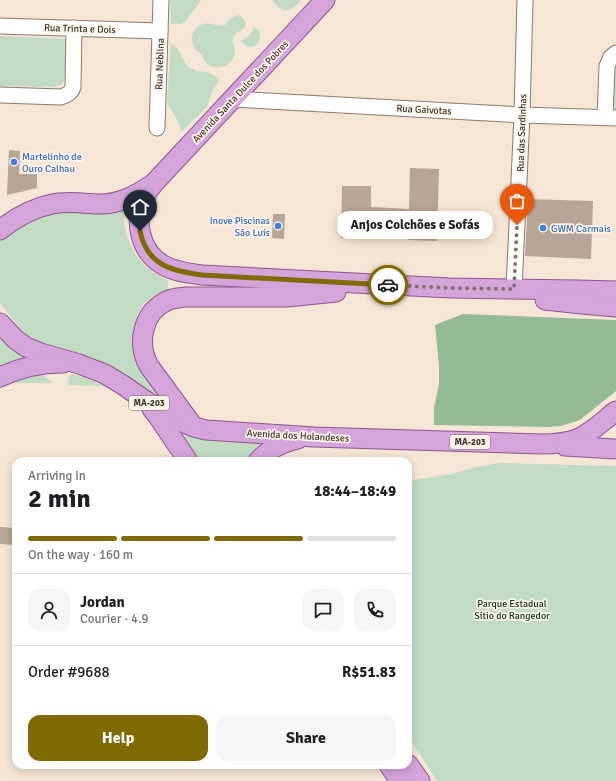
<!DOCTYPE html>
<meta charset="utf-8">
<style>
:root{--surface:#fff;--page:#f6f6f6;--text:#202124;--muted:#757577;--line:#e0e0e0;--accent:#816a02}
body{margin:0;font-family:Signika,sans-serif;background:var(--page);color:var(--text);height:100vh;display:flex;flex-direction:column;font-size:15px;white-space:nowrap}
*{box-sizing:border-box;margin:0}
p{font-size:13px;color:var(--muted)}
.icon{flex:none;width:22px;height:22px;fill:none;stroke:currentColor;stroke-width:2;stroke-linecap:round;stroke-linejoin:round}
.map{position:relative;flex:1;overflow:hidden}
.side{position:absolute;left:12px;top:457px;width:400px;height:312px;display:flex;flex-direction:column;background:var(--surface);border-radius:12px;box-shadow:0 2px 10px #0003}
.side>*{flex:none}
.pin{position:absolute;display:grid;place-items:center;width:34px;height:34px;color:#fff;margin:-41px -17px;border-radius:50% 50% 50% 0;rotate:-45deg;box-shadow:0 0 4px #0007}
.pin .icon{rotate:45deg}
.courier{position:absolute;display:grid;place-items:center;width:40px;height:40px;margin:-20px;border:3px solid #816a02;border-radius:50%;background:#fff;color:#222;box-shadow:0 1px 5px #0007}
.bubble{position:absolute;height:28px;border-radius:12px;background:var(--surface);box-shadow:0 2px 10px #0003;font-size:13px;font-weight:700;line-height:28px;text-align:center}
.summary em{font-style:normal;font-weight:700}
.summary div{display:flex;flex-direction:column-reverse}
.summary{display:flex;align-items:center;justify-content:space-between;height:68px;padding:0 16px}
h1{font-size:26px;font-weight:700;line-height:30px}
.bar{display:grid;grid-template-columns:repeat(4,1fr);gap:6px 4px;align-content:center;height:48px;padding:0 16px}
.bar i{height:5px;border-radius:3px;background:var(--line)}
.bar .selected{background:var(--accent)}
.bar p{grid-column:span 4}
.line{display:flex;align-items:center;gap:10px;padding:0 16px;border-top:1px solid var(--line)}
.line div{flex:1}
.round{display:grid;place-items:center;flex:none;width:42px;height:42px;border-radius:12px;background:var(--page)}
.button{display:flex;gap:8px;margin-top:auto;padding:8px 16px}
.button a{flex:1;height:46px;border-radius:12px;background:var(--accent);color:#fff;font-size:16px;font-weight:700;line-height:46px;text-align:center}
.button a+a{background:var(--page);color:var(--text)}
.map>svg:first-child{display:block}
.green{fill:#c2dcc3}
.forest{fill:#94ba96}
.building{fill:#b7a697}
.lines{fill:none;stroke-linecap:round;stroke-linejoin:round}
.minor-casing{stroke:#8a7b6c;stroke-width:17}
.major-casing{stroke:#8d568f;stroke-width:21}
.minor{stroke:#fff;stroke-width:15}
.major{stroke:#d4a4db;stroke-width:19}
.done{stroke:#7d7469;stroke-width:4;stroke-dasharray:0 7.2}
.route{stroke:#816a02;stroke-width:5}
.shop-dot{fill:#3f7fe0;stroke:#fef4ea;stroke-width:1.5}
.labels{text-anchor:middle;stroke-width:3.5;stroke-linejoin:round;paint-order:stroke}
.shield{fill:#fef4ea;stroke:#766f67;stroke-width:1}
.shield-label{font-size:9px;font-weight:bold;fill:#3c362f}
.street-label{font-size:10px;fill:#3c362f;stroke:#fef4ea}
.shop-label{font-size:10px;fill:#366cbe;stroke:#fef4ea;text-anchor:start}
.park-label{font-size:10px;fill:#0c3613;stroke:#fef4ea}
</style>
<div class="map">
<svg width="616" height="781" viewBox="0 0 616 781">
<rect width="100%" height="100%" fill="#f6e6d5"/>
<g class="green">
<polygon points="170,0 201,0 185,22 180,24 171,24"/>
<path d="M 272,0 L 301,0 C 299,2 297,6 294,7 C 285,14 277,7 272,0 Z"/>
<path d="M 237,15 C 240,16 242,16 244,20 C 250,31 235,30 233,38 C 231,43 235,46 235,50 C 235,64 220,72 209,65 C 204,62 204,59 202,55 C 200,52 200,54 197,51 C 192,46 190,38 194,31 C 196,28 199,25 203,24 C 210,22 217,27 225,25 L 230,19 Z"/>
<path d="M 254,27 L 259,31 C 264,45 249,53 241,41 C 247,38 252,34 254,27 Z"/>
<polygon points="0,36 67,39 65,78 62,84 53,87 0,86"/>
<path d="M 171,43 L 177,48 L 187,66 L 196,71 L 207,72 L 214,75 L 219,80 L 212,92 L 207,107 L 181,132 C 181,122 171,112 167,102 Z"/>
<polygon points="616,66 616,110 614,110 612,72"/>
<path d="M 53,209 L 105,214 L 112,214 L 124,210 C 122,230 132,256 149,269 C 154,274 161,277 168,280 L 168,290 C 164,291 159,293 156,294 C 135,305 131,330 134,351 L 169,406 L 50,346 L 25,335 L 0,303 L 0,238 Z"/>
<polygon points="0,334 34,359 0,371"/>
<path d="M 72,374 L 82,377 L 106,386 L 68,385 C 68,380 68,377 72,374 Z"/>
<polygon points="43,375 51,381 52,383 14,383 17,380"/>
<path d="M 180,435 L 198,437 L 262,441 C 258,448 251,454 247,461 L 195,461 Z"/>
<polygon points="500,463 616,466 616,781 437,781 408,736 408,481 452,474 472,468"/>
</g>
<polygon class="forest" points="463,314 616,320 616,391 580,420 561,426 548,427 434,425 434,408 439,384 439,365 435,325"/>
<g class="building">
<polygon points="9,150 20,151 19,174 37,174 37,188 7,195"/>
<polygon points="410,168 439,169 437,241 408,240 408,238 366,237 366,238 341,238 342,186 371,186 371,207 409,209"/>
<polygon points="528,199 593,201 591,259 525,256"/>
<polygon points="273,214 285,214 284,239 272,238"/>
<polygon points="0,527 16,528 16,545 0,544"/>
</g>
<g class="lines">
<defs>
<g id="minor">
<polyline points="0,26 160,31"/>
<path d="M 0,95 L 61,97 C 67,95 71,93 73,87 L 74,28"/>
<polyline points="232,99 522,115 616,118"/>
<polyline points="605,117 607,66 611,57 616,53"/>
<polyline points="157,128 161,0"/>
<polyline points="514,289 522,115 525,0"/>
</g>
<g id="major">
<path d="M 325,0 L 155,182 C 152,186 148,190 146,195 C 133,219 139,251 163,265 C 175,272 189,273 202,275 L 450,288 L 577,290 L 616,291"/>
<path d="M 0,230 C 15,218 33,208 52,204 C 67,201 81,203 96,204 C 118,205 135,196 153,184"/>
<polyline points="545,300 582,304 616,307"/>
<path d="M 0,323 L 15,339 L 26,347 L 41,353 L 79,364 L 105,374 L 123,385 L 168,416 L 194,427 L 206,430 L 314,437 L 542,444 C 554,444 565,443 577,439 C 591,433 604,420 616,411"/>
<path d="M 0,377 C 19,368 41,363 63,363"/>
<polyline points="152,409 157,415 188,461"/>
<path d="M 193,426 L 149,366 C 136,343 143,310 169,300 C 174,298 179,298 185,297 L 287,297 L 336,292"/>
<polyline points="565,446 616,449"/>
<path d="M 258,461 C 269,449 283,442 298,439"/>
<polyline points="408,764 420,781"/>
<polyline points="389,765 400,781"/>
</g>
</defs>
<use href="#minor" class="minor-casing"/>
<use href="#major" class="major-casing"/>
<use href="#minor" class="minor"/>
<use href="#major" class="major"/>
</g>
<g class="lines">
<polyline class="done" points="388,285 450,288 514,289 517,225"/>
<path class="route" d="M 140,231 C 147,265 171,271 202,275 L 388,285"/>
</g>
<g class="shop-dot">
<circle cx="14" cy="162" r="4"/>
<circle cx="278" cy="226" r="4"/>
<circle cx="543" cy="228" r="4"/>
</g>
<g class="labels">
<g class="shield">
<rect x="129" y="396" width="40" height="14" rx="3"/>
<rect x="450" y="435" width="40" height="14" rx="3"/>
</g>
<g class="shield-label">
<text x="149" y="406">MA-203</text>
<text x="470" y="445">MA-203</text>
</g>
<g class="street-label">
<text transform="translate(80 28) rotate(2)" y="4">Rua Trinta e Dois</text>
<text transform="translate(159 64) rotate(-88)" y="4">Rua Neblina</text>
<text transform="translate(240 91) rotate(-47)" y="4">Avenida Santa Dulce dos Pobres</text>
<text transform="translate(424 109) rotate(3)" y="4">Rua Gaivotas</text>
<text transform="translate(521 133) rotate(-88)" y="4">Rua das Sardinhas</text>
<text transform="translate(298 435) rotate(3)" y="4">Avenida dos Holandeses</text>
</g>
<g class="shop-label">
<text x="22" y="160">Martelinho de<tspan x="22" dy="12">Ouro Calhau</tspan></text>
<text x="270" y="224" text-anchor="end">Inove Piscinas<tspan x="270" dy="12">São Luís</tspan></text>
<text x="551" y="232">GWM Carmais</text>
</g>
<g class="park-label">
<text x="512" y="607">Parque Estadual<tspan x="512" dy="12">Sítio do Rangedor</tspan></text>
</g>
</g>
</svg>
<div class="pin" style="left:517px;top:225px;background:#ea580c"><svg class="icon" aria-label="bag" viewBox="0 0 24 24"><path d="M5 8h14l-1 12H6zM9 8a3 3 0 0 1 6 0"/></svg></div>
<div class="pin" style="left:140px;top:231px;background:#1f2937"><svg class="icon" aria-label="home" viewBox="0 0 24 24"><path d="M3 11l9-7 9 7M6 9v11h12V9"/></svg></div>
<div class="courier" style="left:388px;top:285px"><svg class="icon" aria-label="car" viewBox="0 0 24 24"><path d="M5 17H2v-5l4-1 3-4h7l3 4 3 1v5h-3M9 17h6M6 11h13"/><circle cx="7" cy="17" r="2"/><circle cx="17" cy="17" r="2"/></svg></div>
<div class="bubble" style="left:337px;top:211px;width:156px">Anjos Colchões e Sofás</div>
<section class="side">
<div class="summary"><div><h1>2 min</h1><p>Arriving in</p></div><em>18:44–18:49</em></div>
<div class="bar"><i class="selected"></i><i class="selected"></i><i class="selected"></i><i></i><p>On the way · 160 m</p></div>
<div class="line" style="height:72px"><a class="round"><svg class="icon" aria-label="person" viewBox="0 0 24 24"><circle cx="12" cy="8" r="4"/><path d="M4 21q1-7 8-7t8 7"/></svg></a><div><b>Jordan</b><p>Courier · 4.9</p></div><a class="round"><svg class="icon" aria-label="chat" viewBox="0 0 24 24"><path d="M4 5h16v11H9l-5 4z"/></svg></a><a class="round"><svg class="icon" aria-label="phone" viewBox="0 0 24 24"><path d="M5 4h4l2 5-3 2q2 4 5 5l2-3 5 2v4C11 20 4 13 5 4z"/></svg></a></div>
<div class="line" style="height:52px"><div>Order #9688</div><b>R$51.83</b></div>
<div class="button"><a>Help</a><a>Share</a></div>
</section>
</div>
